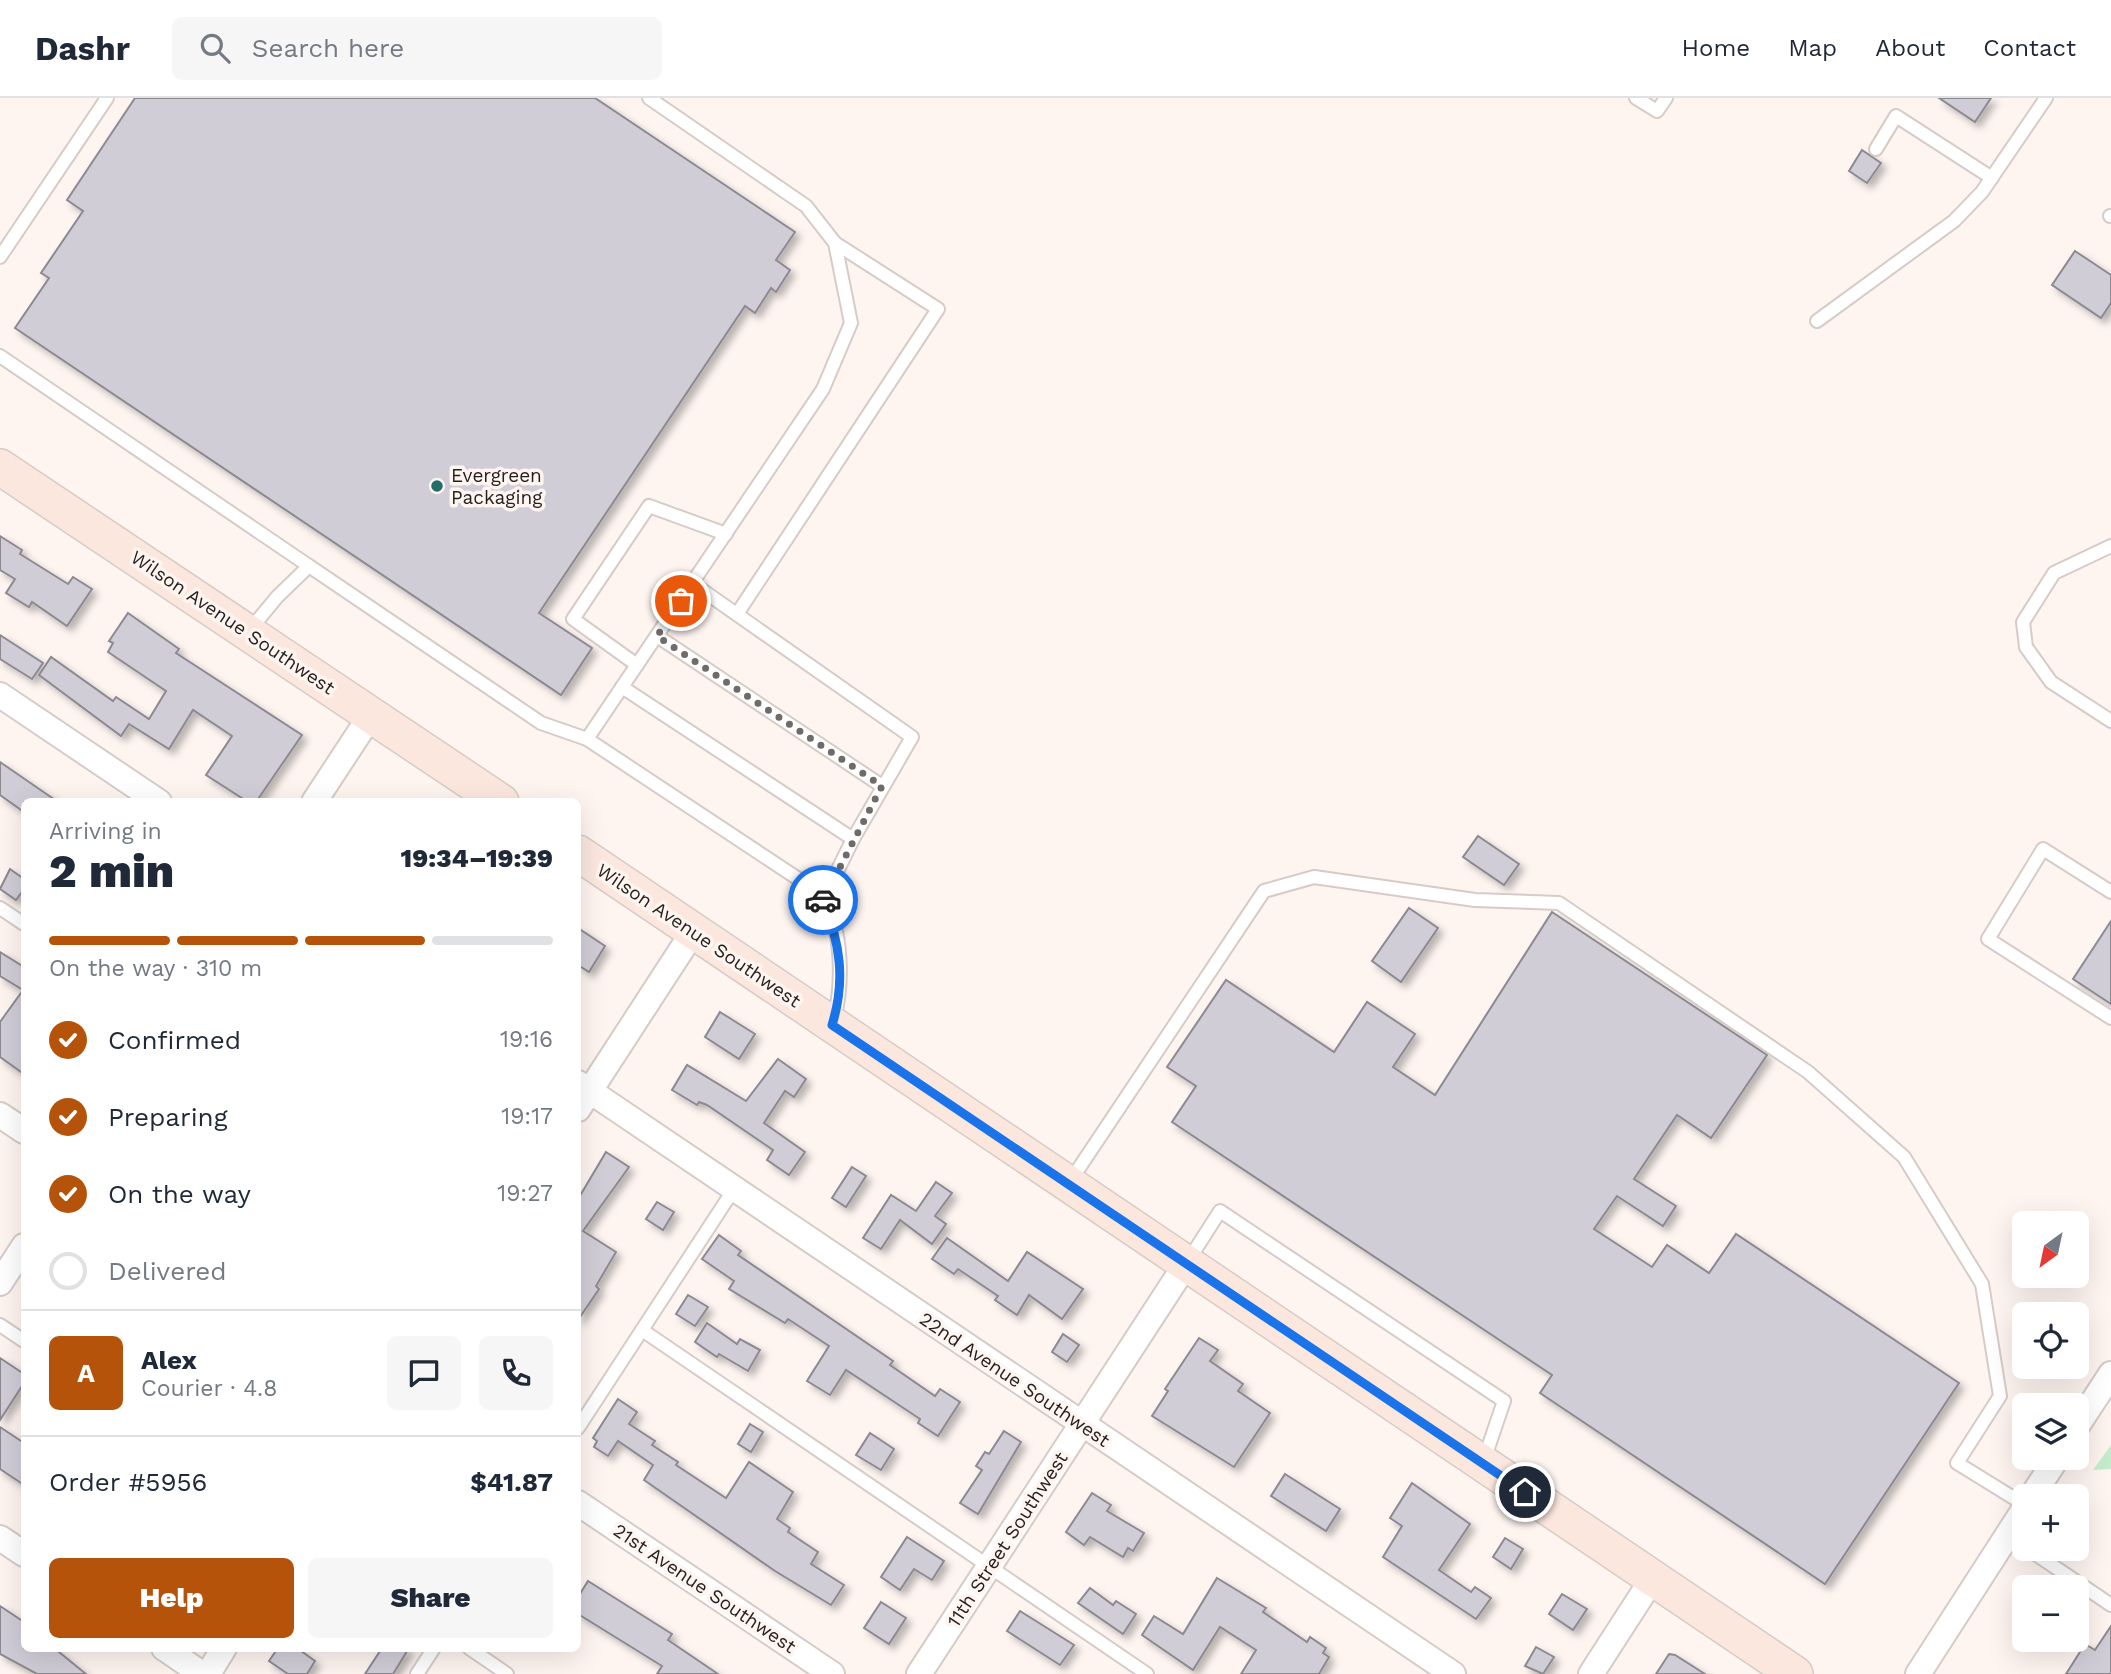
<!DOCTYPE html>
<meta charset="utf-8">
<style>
:root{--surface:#fff;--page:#f6f6f7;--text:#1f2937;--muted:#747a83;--line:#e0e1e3;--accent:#b45309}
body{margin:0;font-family:"Work Sans",sans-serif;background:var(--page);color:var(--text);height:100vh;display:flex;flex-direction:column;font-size:26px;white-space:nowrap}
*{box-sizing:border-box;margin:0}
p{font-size:23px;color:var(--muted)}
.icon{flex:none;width:38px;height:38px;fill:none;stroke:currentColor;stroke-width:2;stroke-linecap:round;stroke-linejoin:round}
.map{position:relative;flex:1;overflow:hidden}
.drawer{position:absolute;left:21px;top:700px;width:560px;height:854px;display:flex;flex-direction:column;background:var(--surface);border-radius:10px;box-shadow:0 7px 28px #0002}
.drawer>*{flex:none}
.needle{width:46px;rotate:213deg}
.fabs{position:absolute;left:2012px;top:1113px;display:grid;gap:14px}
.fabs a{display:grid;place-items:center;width:77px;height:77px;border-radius:10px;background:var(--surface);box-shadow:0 7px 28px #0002;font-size:35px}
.pin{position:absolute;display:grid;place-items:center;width:60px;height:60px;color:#fff;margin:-30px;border:4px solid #fff;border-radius:50%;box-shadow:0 2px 7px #0007}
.courier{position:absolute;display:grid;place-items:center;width:70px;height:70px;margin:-35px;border:5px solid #1a73e8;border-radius:50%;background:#fff;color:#222;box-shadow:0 2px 9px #0007}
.headline em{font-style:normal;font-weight:800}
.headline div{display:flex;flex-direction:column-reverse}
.headline{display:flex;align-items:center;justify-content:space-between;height:119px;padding:0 28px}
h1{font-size:46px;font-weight:800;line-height:52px}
.bar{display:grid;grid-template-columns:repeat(4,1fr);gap:10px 7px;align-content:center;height:84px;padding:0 28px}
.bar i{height:9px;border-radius:5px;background:var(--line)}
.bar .selected{background:var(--accent)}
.bar p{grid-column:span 4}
.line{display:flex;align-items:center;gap:18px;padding:0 28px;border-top:2px solid var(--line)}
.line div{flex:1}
.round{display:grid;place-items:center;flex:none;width:74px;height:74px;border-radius:10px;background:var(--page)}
ol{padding:0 28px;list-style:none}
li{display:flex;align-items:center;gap:21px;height:77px}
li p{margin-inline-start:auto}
li .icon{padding:7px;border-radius:50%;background:var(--accent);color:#fff;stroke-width:4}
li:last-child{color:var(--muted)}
li i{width:38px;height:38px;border:4px solid var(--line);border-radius:50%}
.button{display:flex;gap:14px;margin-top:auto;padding:14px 28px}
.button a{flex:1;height:80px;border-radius:10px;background:var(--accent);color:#fff;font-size:28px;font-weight:800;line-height:80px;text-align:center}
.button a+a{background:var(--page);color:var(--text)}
header{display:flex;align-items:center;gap:42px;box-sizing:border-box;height:98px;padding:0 35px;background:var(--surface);border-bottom:2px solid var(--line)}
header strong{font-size:33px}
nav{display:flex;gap:38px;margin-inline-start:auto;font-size:24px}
.search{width:490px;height:63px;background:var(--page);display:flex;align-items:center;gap:18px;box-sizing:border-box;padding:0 24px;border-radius:10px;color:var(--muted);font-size:26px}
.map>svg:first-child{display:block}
.green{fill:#c5edcc}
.building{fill:#d1cdd7;stroke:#8c8991;stroke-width:2;filter:url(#shadow)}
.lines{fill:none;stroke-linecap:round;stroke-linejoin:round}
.service-casing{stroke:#d6cbc7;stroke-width:16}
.minor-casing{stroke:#d6cbc7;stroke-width:28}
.secondary-casing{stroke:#d6cbc7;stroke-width:38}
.service{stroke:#fff;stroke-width:12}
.minor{stroke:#fff;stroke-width:24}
.secondary{stroke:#fbe7de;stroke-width:35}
.done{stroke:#706a68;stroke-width:7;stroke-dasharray:0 12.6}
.route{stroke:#1a73e8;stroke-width:9}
.poi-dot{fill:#246d68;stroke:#fef5f1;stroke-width:2.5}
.labels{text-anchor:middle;stroke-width:7;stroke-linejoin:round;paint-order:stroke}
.poi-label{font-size:19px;fill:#231f1e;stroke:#fef5f1;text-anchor:start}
.street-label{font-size:19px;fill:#231f1e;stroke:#fef5f1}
</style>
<header>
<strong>Dashr</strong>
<div class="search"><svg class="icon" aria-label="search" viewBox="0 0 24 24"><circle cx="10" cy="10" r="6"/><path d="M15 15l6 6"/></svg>Search here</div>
<nav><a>Home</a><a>Map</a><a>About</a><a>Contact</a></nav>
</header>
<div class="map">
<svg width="2111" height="1576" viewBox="0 0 2111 1576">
<defs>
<filter id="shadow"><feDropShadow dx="5" dy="5" stdDeviation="3.5" flood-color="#0004"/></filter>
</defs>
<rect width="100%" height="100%" fill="#fef5f1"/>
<polygon class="green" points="2111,1347 2111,1371 2093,1372"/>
<g class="building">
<polygon points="135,0 595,0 795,134 776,162 790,172 776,194 771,190 755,215 745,208 539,515 592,550 561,597 15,230 49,180 41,175 83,113 67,102"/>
<polygon points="1939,0 1991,0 1975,24"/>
<polygon points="1862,52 1881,65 1867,85 1849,73"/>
<polygon points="2075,153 2111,177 2111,205 2101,220 2052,187"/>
<polygon points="0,438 22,452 20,456 68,486 73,479 92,491 67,528 32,504 29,509 6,495 15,481 0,472"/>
<polygon points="128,515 179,551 176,555 302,637 256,704 248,704 206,677 232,638 193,612 169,651 129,626 121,638 39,577 51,559 113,603 116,599 149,621 166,593 108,554 113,545 109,543"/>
<polygon points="0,537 43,565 32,581 0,561"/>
<polygon points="0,664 58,704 24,704 24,714 0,697"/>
<polygon points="1478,738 1519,766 1504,787 1463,759"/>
<polygon points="10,771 24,781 24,791 16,802 0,791"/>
<polygon points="1409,810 1438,830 1401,884 1372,863"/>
<polygon points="1552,814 1767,957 1711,1040 1677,1017 1634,1081 1676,1108 1663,1128 1617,1098 1594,1131 1652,1169 1667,1147 1709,1175 1736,1136 1959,1285 1825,1486 1540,1295 1552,1277 1172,1024 1196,988 1167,969 1226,882 1334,954 1367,904 1415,936 1393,969 1435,997"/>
<polygon points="2111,823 2111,906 2073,881"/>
<polygon points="578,830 605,848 589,874 578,867"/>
<polygon points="0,854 24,869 24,976 0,959 0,924 23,892 0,878"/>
<polygon points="720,914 755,936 739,961 705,939"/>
<polygon points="778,961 806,981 794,999 785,993 764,1025 805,1054 789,1077 767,1062 773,1052 707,1007 699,1004 697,1007 672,992 687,967 746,1003"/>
<polygon points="606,1054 629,1069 583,1133 616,1154 596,1188 599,1191 578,1222 578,1101"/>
<polygon points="852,1069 866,1078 846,1109 832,1100"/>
<polygon points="936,1084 952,1095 935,1118 946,1126 932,1146 900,1122 881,1151 863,1140 891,1097 916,1113"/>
<polygon points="657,1104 674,1114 663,1132 646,1121"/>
<polygon points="719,1137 741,1153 738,1157 893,1263 890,1267 935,1298 940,1291 960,1304 938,1338 918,1325 920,1321 846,1272 830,1297 807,1283 829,1248 788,1221 785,1225 729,1191 734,1183 702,1161"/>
<polygon points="947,1140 1008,1183 1027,1154 1083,1191 1062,1221 1029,1197 1017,1217 995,1202 998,1198 958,1171 954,1176 932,1161"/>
<polygon points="688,1197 708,1209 695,1228 676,1216"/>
<polygon points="707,1225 737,1246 740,1241 760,1252 748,1273 719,1256 717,1259 695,1244"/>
<polygon points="1063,1236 1079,1247 1067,1264 1052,1254"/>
<polygon points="1199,1240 1218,1252 1210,1263 1243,1286 1238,1293 1270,1315 1234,1369 1152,1318 1168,1293 1165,1291"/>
<polygon points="0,1260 24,1276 24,1285 0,1322"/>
<polygon points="618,1301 637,1314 629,1326 655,1343 652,1347 678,1364 676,1367 726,1400 749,1364 793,1394 777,1421 790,1430 788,1434 818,1454 811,1466 844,1487 831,1507 775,1473 644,1382 653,1367 618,1343 608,1358 594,1349 597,1343 593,1340"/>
<polygon points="750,1326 763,1334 751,1354 738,1346"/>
<polygon points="0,1329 24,1345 24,1387 0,1371"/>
<polygon points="1004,1333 1021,1344 978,1416 960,1405 982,1372 976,1368 985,1354 989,1356"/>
<polygon points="870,1335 894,1351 881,1372 856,1357"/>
<polygon points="1285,1376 1340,1411 1326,1433 1271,1398"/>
<polygon points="1412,1385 1470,1426 1439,1472 1471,1494 1475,1489 1491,1500 1476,1521 1383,1459 1402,1428 1390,1420"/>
<polygon points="1092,1395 1111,1407 1107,1413 1144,1435 1133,1453 1128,1450 1123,1459 1090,1439 1084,1447 1066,1434"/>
<polygon points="907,1439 944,1463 932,1482 914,1471 900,1492 881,1479"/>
<polygon points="1505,1440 1523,1451 1511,1471 1493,1459"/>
<polygon points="1217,1480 1266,1510 1263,1514 1307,1544 1310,1539 1326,1550 1323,1555 1329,1559 1319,1576 1241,1576 1256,1552 1220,1529 1193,1572 1142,1537 1154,1518 1183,1536"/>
<polygon points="588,1483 672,1536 668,1542 718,1576 657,1576 662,1568 578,1516 578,1499"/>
<polygon points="1090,1490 1113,1507 1116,1503 1136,1516 1123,1536 1078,1505"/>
<polygon points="1562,1496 1587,1511 1573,1532 1549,1516"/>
<polygon points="881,1504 906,1520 889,1546 864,1530"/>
<polygon points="0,1508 24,1524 24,1550 54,1550 86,1576 37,1576 0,1556"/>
<polygon points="1020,1513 1074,1547 1060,1567 1007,1533"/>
<polygon points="2111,1528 2111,1576 2066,1576 2085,1546 2095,1552"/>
<polygon points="1536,1549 1554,1559 1543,1576 1525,1568"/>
<polygon points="278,1550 297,1550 315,1563 307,1576 288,1576 269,1563"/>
<polygon points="382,1550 409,1550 393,1576 365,1576"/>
<polygon points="1669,1556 1675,1557 1705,1576 1656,1576"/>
</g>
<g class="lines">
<defs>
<g id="service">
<polyline points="1636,0 1657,13 1666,0"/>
<polyline points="1876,51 1896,18 1992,80"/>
<polyline points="2110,118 2111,118"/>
<polyline points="0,159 107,0"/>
<polyline points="1817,223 1954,123 1982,94 2046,0"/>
<polyline points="0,258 309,468"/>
<polyline points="2111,448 2054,475 2023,524 2026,549 2051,584 2111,623"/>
<polyline points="692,485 912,639 853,741 823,802"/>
<polyline points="737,516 938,211 835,145"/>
<path d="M 249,533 L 277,499 L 309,468 L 541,625 L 587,641 L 806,786 C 811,791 818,795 822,801 C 844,830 843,891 833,924"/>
<polyline points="657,538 882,688"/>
<polyline points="637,567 573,521 649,408 726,436"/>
<polyline points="622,589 853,741"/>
<polyline points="587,641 823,291 851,225 835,145 806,108 649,0"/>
<polyline points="2111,794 2043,751 1988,841 2111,920"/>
<polyline points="0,810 24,826"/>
<polyline points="1069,1085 1264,793 1314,779 1475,802 1559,805 1808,974 1904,1059 1982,1186 2000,1298 1957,1365 2025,1407"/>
<polyline points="1188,1163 1220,1113 1504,1303 1484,1362"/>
<polyline points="0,1227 24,1243"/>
<polyline points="642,1232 1147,1576"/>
<polyline points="578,1330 734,1091"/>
<polyline points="2028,1451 2111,1507"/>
<polyline points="469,1550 507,1576"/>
<polyline points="417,1576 434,1550"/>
</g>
<g id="minor">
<polyline points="0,597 159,704"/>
<polyline points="314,704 371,617"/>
<polyline points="578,985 1453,1576"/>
<polyline points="578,1011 693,834"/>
<polyline points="0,1017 24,1033"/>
<polyline points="0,1185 24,1148"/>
<polyline points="2077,1328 2111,1276"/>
<polyline points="2032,1398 2057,1360"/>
<polyline points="578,1405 832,1576"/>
<polyline points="0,1440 24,1456"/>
<polyline points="164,1550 202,1576"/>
<polyline points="208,1576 224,1550"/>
<polyline points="919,1576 1186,1166"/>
<polyline points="1591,1576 1653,1480"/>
<polyline points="1918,1576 2025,1410"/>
</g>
<g id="secondary">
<polyline points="0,369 501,704"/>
<polyline points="578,755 1795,1576"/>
</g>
</defs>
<use href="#service" class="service-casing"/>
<use href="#minor" class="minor-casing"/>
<use href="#secondary" class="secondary-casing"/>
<use href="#service" class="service"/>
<use href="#minor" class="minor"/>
<use href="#secondary" class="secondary"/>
</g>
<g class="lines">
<polyline class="done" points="681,503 657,538 882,688 823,802"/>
<path class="route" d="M 823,802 C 840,845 846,882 832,927 L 1525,1394"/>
</g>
<circle class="poi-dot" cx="437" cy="388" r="7"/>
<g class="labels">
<g class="poi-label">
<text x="451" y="384">Evergreen<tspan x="451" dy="22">Packaging</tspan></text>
</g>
<g class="street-label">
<text transform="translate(233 524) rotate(34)" y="7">Wilson Avenue Southwest</text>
<text transform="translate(699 837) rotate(34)" y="7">Wilson Avenue Southwest</text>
<text transform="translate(1015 1281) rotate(34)" y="7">22nd Avenue Southwest</text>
<text transform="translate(1007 1441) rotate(-57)" y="7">11th Street Southwest</text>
<text transform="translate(705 1490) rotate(34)" y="7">21st Avenue Southwest</text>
</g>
</g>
</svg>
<div class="fabs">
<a><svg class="needle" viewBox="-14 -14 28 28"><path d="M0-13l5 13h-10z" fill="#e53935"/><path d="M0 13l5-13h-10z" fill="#747a83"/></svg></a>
<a><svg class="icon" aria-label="locate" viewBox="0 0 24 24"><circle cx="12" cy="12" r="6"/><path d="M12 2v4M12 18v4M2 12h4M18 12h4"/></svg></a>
<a><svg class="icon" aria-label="layers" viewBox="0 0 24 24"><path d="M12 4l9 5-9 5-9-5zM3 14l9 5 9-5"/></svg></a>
<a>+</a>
<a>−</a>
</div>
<div class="pin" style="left:681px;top:503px;background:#ea580c"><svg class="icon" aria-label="bag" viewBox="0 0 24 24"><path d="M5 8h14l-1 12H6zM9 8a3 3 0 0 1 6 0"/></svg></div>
<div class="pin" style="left:1525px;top:1394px;background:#1f2937"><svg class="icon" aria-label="home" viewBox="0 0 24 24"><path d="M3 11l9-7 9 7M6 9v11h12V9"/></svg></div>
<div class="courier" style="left:823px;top:802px"><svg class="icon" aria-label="car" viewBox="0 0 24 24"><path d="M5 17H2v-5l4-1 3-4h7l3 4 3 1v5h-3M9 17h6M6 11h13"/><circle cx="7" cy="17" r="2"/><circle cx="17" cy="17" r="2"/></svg></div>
<section class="drawer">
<div class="headline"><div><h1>2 min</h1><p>Arriving in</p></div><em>19:34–19:39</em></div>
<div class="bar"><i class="selected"></i><i class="selected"></i><i class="selected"></i><i></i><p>On the way · 310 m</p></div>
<ol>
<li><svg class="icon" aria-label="check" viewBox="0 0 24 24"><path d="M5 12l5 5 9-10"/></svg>Confirmed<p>19:16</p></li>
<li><svg class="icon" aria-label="check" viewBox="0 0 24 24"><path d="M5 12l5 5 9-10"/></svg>Preparing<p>19:17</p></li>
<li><svg class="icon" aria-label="check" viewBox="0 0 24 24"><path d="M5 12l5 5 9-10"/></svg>On the way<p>19:27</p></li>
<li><i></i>Delivered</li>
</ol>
<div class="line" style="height:126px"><b class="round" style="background:var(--accent);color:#fff">A</b><div><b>Alex</b><p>Courier · 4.8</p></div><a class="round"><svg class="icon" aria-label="chat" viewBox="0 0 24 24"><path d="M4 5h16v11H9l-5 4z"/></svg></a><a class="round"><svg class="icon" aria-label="phone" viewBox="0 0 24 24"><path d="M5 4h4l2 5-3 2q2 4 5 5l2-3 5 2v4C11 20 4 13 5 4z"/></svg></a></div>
<div class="line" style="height:91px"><div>Order #5956</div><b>$41.87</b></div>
<div class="button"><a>Help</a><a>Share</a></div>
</section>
</div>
